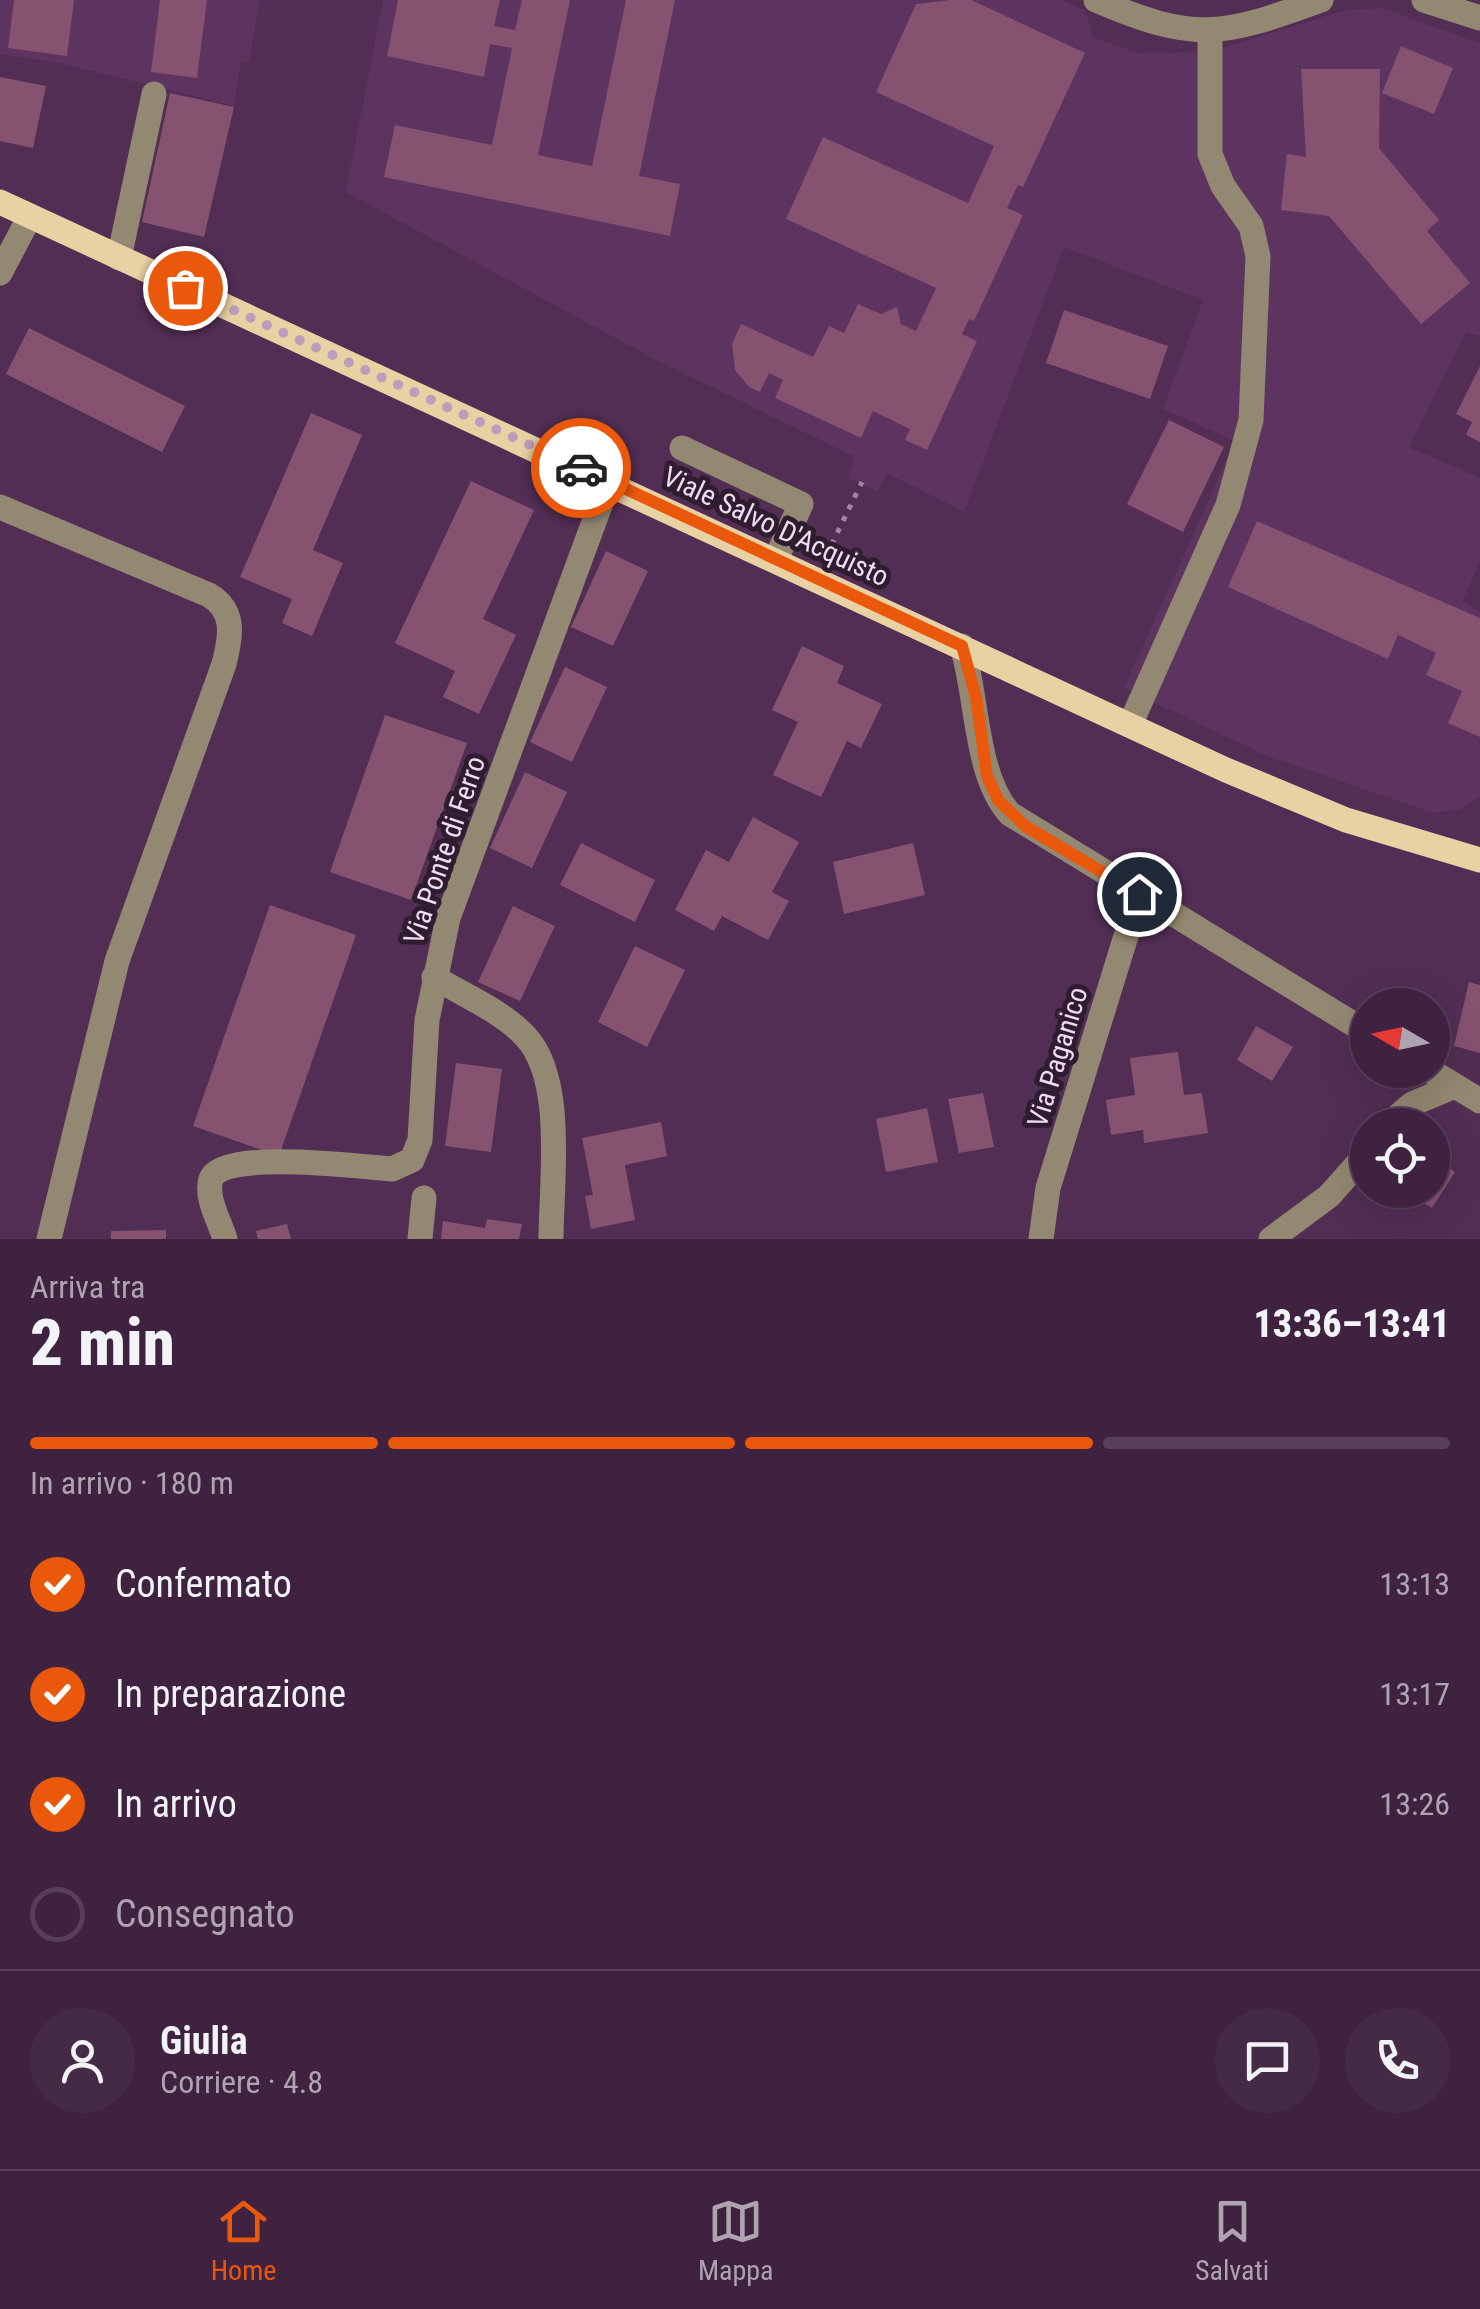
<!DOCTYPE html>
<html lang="it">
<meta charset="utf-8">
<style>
:root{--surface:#3e223f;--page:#452a46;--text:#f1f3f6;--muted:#ada4b0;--line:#573f59;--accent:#ea580c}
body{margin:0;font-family:"Roboto Condensed",sans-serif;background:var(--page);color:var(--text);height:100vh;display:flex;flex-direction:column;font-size:38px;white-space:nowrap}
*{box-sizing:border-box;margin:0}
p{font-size:32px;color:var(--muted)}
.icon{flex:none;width:55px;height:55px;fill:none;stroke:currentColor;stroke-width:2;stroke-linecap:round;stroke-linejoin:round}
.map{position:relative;height:1239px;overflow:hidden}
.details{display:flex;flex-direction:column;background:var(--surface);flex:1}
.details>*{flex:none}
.needle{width:65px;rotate:279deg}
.buttons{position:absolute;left:1350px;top:988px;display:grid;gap:20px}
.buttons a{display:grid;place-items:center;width:100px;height:100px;border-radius:50%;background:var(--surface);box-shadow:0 10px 40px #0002,0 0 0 2px var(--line);font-size:50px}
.pin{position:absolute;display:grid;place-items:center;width:85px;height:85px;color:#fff;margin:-42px;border:5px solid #fff;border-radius:50%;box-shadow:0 2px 10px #0007}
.courier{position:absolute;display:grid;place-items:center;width:100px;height:100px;margin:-50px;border:8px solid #ea580c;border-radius:50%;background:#fff;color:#222;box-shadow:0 2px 12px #0007}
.overview em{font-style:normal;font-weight:800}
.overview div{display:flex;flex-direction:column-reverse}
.overview{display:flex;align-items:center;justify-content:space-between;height:170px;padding:0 30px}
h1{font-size:65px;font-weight:800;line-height:75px}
.bar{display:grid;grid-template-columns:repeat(4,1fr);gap:15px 10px;align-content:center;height:120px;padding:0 30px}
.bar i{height:12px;border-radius:8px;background:var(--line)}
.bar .current{background:var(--accent)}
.bar p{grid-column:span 4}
.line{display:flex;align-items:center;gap:25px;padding:0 30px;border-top:2px solid var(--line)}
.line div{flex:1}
.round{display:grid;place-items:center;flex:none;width:105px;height:105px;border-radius:52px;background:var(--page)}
ol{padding:0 30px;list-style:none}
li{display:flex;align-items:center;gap:30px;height:110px}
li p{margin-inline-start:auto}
li .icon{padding:10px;border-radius:50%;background:var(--accent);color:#fff;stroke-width:4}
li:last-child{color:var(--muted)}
li i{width:55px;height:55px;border:5px solid var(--line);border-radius:50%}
.tab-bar{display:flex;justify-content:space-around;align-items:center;height:140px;border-top:2px solid var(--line);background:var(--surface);font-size:28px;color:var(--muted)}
.tab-bar a{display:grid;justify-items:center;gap:5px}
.tab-bar .current{color:var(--accent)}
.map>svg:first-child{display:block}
.built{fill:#5d3360}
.building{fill:#855270}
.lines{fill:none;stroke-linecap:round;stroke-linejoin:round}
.path{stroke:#a285a4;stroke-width:5;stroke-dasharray:5 8;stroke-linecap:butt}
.minor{stroke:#938871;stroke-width:25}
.major{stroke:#e8d1a2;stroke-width:25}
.done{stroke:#ba9ebb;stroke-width:10;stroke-dasharray:0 18}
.route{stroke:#ea580c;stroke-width:12}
.labels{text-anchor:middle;stroke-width:10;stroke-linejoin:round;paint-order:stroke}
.street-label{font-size:28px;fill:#f2dbf3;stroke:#2e1d2f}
</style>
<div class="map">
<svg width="1480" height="1239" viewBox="0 0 1480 1239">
<rect width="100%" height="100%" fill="#522e54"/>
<g class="built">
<polygon points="0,0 260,0 249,62 241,62 234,106 65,64 0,54"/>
<polygon points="383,0 1061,0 1085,10 1094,38 1138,53 1210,52 1346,10 1382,8 1480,43 1480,336 1466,332 1409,447 1480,478 1480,561 1462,602 1480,611 1480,797 1460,809 1434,813 1267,756 1124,688 1235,441 1163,409 1203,300 1064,247 964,512 887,473 877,492 848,478 855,457 656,360 346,192"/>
</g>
<g class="building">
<polygon points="14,0 74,0 67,56 8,48"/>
<polygon points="160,0 207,0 197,78 151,72"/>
<polygon points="398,0 500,0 494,26 515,30 522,0 570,0 538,155 592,166 626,0 675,0 639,176 680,184 670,236 384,177 395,125 492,145 512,48 490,44 484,77 387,56"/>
<polygon points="951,0 971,0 1085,53 1023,187 1018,185 1007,208 1023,215 974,321 969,319 962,334 977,341 927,450 905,440 910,429 873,411 861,438 775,398 783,380 769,373 760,392 749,387 735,370 732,344 741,324 813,357 829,326 844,333 858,304 881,314 897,307 901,324 916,331 936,288 786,219 823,137 968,203 994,146 876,92 916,4"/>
<polygon points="1401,46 1453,68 1434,114 1382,93"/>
<polygon points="1301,69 1380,69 1379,148 1439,220 1427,231 1470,283 1421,324 1329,216 1281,210 1287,154 1306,157"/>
<polygon points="0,77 46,86 33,148 0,141"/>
<polygon points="170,93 234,107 204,237 142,222"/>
<polygon points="1064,310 1168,346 1150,399 1046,363"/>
<polygon points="29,328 185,406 162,452 6,374"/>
<polygon points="1480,366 1480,442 1466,435 1472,422 1456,414"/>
<polygon points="311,413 362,435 313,550 343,563 312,636 282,623 292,599 240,577"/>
<polygon points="1169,420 1224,447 1183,532 1127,504"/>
<polygon points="471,481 534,510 483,619 516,635 479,714 443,697 455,671 395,643"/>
<polygon points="1257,521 1480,618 1480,737 1448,723 1462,691 1426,675 1436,653 1398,635 1388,659 1228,587"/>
<polygon points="606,551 648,571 613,646 571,627"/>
<polygon points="802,646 844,666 837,683 882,704 861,748 847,741 821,797 773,775 798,722 772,710"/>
<polygon points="565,667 607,687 572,762 530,742"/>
<polygon points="385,715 467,743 411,900 330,872"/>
<polygon points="525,772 567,792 532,868 490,848"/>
<polygon points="753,817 799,842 772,892 789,901 768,940 722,916 714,931 675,910 706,850 729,862"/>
<polygon points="581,843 655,880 635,922 560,885"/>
<polygon points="913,843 925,895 844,914 833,862"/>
<polygon points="270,905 356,935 279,1156 193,1126"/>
<polygon points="513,906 555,926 520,1001 478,982"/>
<polygon points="635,946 685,970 647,1047 598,1022"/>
<polygon points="1469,982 1480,985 1480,1053 1454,1046"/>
<polygon points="1256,1026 1293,1047 1272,1081 1237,1060"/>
<polygon points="1178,1052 1184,1095 1202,1093 1208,1133 1144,1143 1143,1130 1111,1135 1106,1100 1135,1095 1130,1058"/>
<polygon points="456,1063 502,1069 491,1152 445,1146"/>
<polygon points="983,1093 994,1147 959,1153 948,1099"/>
<polygon points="927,1108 938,1162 886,1172 876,1119"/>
<polygon points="661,1122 667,1156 625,1165 635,1220 591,1229 585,1196 593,1195 582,1138"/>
<polygon points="1432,1157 1455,1172 1432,1208 1404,1190 1432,1190"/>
<polygon points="487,1219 522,1224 519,1239 441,1239 443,1221 485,1228"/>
<polygon points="287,1224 291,1239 258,1239 256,1231"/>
<polygon points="166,1230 166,1239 111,1239 111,1231"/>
</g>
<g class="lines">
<polyline class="path" points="826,556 862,482"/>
<g class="minor">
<path d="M 1096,0 C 1196,43 1222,36 1321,0"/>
<polyline points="1424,0 1480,18"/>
<polyline points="119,258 154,94"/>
<polyline points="0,273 30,216"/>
<polyline points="682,448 801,504 776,559"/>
<path d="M 0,507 L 209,595 C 236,611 231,637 224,664 L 117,961 L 49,1239"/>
<path d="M 962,646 C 978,698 975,776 1010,814 L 1368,1033"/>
<polyline points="1130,725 1228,505 1251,420 1258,256 1251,226 1223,186 1210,154 1210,32"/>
<path d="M 434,977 C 463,995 502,1011 525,1036 C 566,1078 551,1183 551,1239"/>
<polyline points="1429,1070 1480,1101"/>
<polyline points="1388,1125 1412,1104 1455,1086"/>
<path d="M 225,1239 C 220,1222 205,1197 211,1179 C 221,1149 363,1167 392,1169 L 412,1160 L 420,1140 L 427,1020 L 448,918 L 609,481"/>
<polyline points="420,1239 424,1198"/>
<polyline points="1041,1239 1048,1188 1139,894"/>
<polyline points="1271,1239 1329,1196 1368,1152"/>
</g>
<polyline class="major" points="0,202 1226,770 1346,820 1480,860"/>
</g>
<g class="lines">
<polyline class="done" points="185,288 581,468"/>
<polyline class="route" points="581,468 962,646 976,697 987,776 998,800 1025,826 1139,894"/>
</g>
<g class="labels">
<g class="street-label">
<text transform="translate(776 526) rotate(25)" y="10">Viale Salvo D'Acquisto</text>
<text transform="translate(444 850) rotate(-71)" y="10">Via Ponte di Ferro</text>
<text transform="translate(1057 1057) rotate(-73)" y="10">Via Paganico</text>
</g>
</g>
</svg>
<div class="buttons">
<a><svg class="needle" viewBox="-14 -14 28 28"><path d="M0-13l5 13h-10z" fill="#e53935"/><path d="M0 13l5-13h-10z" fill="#ada4b0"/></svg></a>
<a><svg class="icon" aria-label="locate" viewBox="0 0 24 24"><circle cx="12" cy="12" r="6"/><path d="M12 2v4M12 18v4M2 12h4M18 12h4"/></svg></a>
</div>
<div class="pin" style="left:185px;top:288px;background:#ea580c"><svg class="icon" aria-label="bag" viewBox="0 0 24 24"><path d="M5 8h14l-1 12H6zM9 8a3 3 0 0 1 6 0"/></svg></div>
<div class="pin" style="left:1139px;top:894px;background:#1f2937"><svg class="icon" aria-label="home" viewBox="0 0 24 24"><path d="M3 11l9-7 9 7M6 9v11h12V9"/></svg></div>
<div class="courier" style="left:581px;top:468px"><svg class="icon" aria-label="car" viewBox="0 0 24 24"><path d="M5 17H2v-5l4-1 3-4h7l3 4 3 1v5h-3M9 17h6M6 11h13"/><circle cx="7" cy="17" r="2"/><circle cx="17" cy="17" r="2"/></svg></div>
</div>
<section class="details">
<div class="overview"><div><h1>2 min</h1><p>Arriva tra</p></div><em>13:36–13:41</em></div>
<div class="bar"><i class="current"></i><i class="current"></i><i class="current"></i><i></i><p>In arrivo · 180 m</p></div>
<ol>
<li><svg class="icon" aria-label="check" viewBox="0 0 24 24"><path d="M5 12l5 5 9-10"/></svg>Confermato<p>13:13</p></li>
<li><svg class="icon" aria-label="check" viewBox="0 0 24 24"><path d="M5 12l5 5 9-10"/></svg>In preparazione<p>13:17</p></li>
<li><svg class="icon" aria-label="check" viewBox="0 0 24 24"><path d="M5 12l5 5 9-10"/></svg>In arrivo<p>13:26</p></li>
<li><i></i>Consegnato</li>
</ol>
<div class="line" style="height:180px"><a class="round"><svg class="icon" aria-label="person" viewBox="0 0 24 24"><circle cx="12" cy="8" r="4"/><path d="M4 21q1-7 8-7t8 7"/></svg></a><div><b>Giulia</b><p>Corriere · 4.8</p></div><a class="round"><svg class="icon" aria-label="chat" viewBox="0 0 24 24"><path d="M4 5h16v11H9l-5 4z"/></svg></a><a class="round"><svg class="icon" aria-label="phone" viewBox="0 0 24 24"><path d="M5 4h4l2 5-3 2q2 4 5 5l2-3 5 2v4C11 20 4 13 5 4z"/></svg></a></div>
</section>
<nav class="tab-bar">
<a class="current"><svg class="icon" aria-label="home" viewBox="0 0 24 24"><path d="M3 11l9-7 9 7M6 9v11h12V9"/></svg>Home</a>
<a><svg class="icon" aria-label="map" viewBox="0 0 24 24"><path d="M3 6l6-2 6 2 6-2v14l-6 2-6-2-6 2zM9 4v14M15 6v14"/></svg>Mappa</a>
<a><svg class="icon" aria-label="saved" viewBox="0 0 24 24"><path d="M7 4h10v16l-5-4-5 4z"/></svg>Salvati</a>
</nav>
